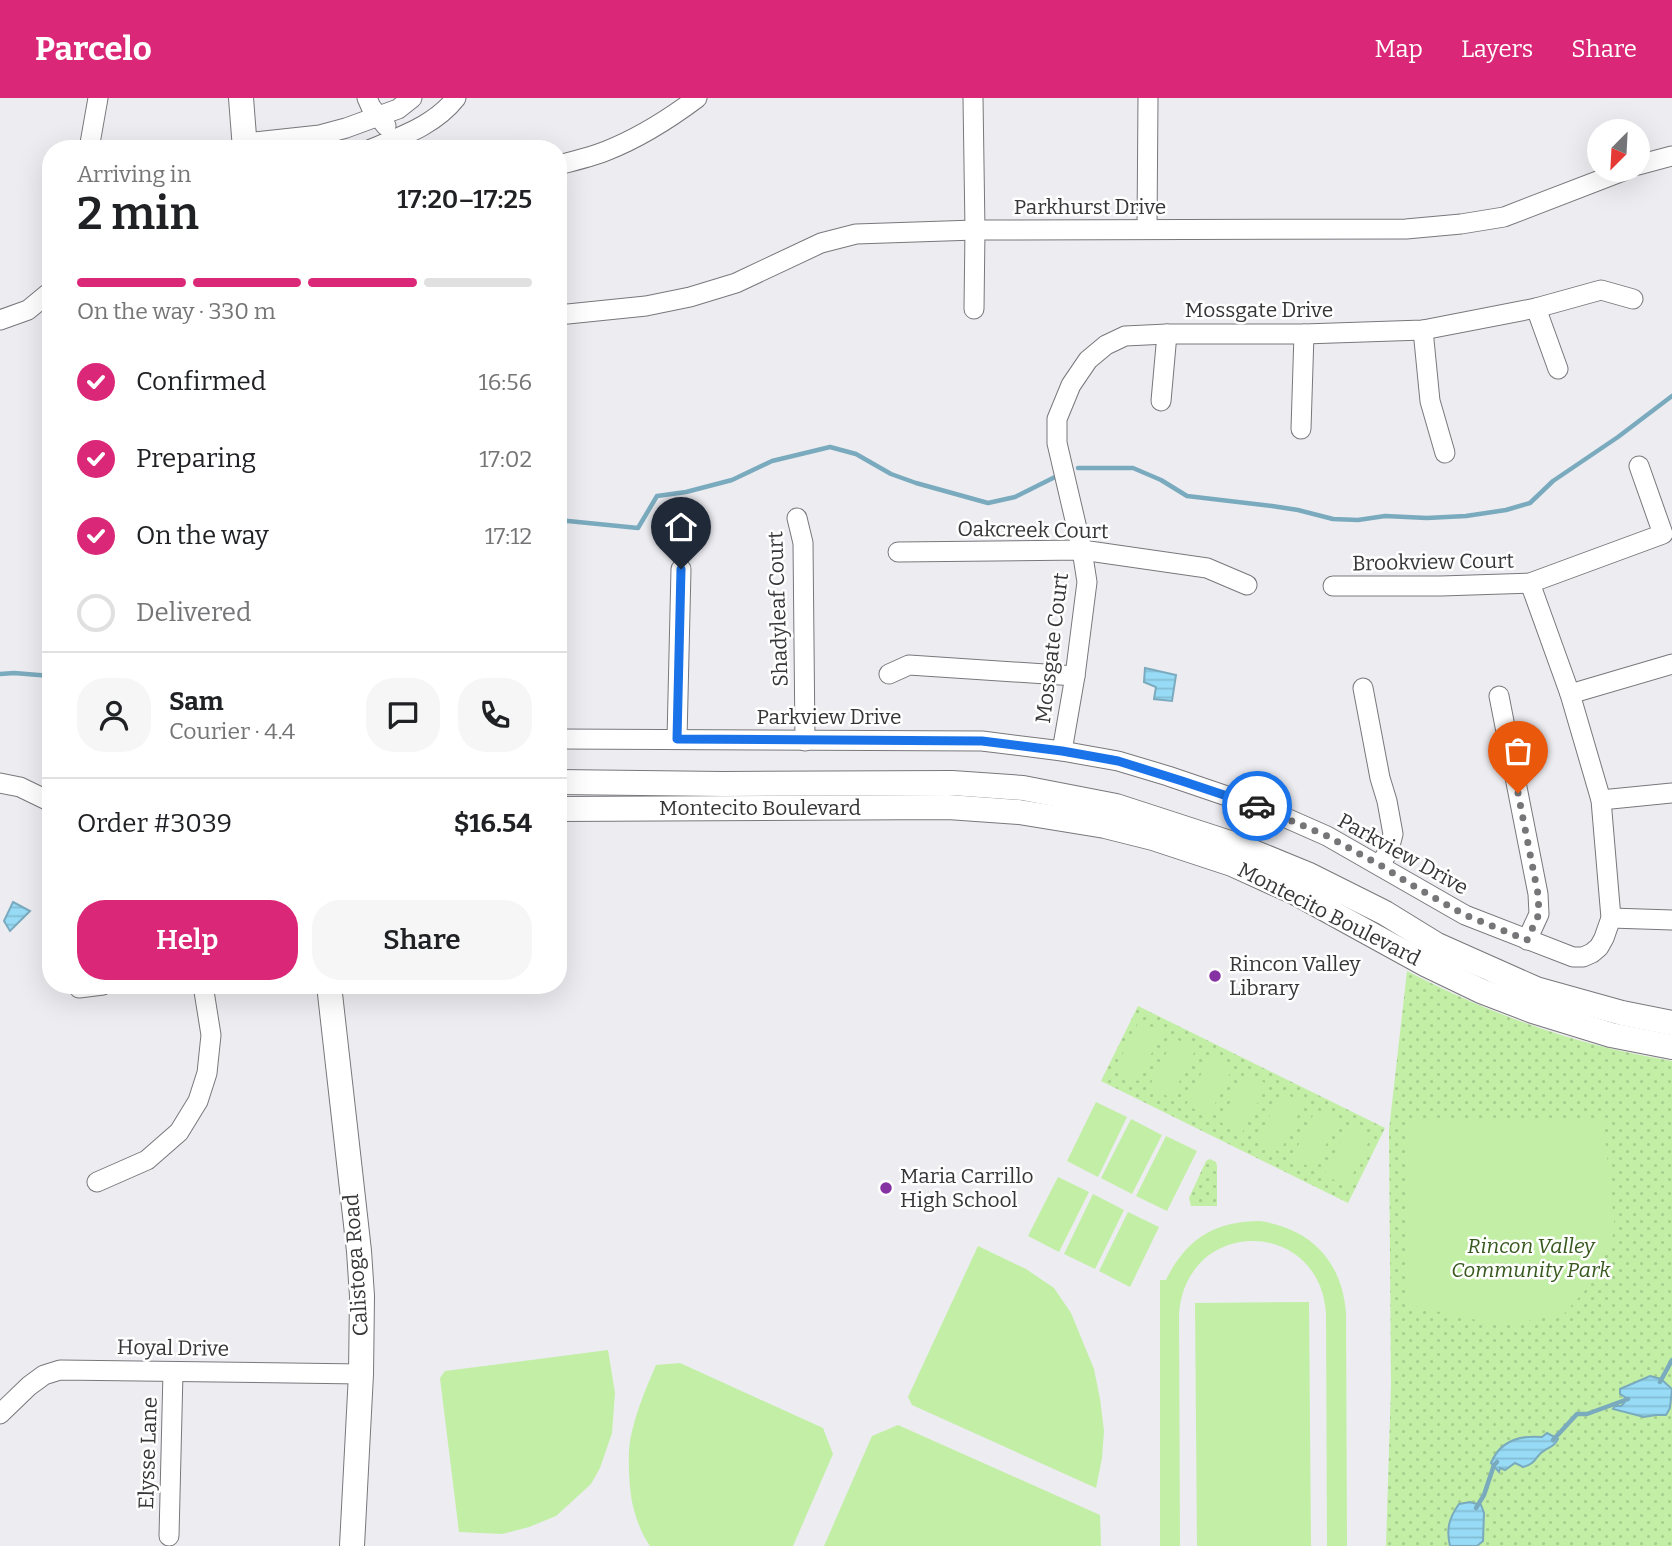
<!DOCTYPE html>
<meta charset="utf-8">
<style>
:root{--surface:#fff;--page:#f6f6f6;--text:#202124;--muted:#757577;--line:#e0e0e0;--accent:#db2777}
body{margin:0;font-family:Bitter,serif;background:var(--page);color:var(--text);height:100vh;display:flex;flex-direction:column;font-size:26px;white-space:nowrap}
*{box-sizing:border-box;margin:0}
p{font-size:23px;color:var(--muted)}
.icon{flex:none;width:38px;height:38px;fill:none;stroke:currentColor;stroke-width:2;stroke-linecap:round;stroke-linejoin:round}
.map{position:relative;flex:1;overflow:hidden}
.details{position:absolute;left:42px;top:42px;width:525px;height:854px;display:flex;flex-direction:column;background:var(--surface);border-radius:28px;box-shadow:0 7px 28px #0002}
.details>*{flex:none}
.needle{width:46px;rotate:204deg}
.buttons{position:absolute;left:1587px;top:21px;display:grid;gap:14px}
.buttons a{display:grid;place-items:center;width:63px;height:63px;border-radius:50%;background:var(--surface);box-shadow:0 7px 28px #0002;font-size:35px}
.pin{position:absolute;display:grid;place-items:center;width:60px;height:60px;color:#fff;margin:-72px -30px;border-radius:50% 50% 50% 0;rotate:-45deg;box-shadow:0 0 7px #0007}
.pin .icon{rotate:45deg}
.courier{position:absolute;display:grid;place-items:center;width:70px;height:70px;margin:-35px;border:5px solid #1a73e8;border-radius:50%;background:#fff;color:#222;box-shadow:0 2px 9px #0007}
.overview em{font-style:normal;font-weight:600}
.overview div{display:flex;flex-direction:column-reverse}
.overview{display:flex;align-items:center;justify-content:space-between;height:119px;padding:0 35px}
h1{font-size:46px;font-weight:600;line-height:52px}
.bar{display:grid;grid-template-columns:repeat(4,1fr);gap:10px 7px;align-content:center;height:84px;padding:0 35px}
.bar i{height:9px;border-radius:5px;background:var(--line)}
.bar .active{background:var(--accent)}
.bar p{grid-column:span 4}
.line{display:flex;align-items:center;gap:18px;padding:0 35px;border-top:2px solid var(--line)}
.line div{flex:1}
.round{display:grid;place-items:center;flex:none;width:74px;height:74px;border-radius:28px;background:var(--page)}
ol{padding:0 35px;list-style:none}
li{display:flex;align-items:center;gap:21px;height:77px}
li p{margin-inline-start:auto}
li .icon{padding:7px;border-radius:50%;background:var(--accent);color:#fff;stroke-width:4}
li:last-child{color:var(--muted)}
li i{width:38px;height:38px;border:4px solid var(--line);border-radius:50%}
.primary-button{display:flex;gap:14px;margin-top:auto;padding:14px 35px}
.primary-button a{flex:1;height:80px;border-radius:28px;background:var(--accent);color:#fff;font-size:28px;font-weight:600;line-height:80px;text-align:center}
.primary-button a+a{background:var(--page);color:var(--text)}
header{display:flex;align-items:center;gap:42px;box-sizing:border-box;height:98px;padding:0 35px;background:var(--accent);color:#fff}
header strong{font-size:33px}
nav{display:flex;gap:38px;margin-inline-start:auto;font-size:24px}
.map>svg:first-child{display:block}
.grass{fill:url(#grass-dots)}
.garden{fill:#c2efa5}
.water{fill:url(#water-rules);stroke:#7aaabd;stroke-width:2}
.lines{fill:none;stroke-linecap:round;stroke-linejoin:round}
.stream{stroke:#7aaabd;stroke-width:4.5}
.minor-casing{stroke:#78787c;stroke-width:21}
.major-casing{stroke:#78787c;stroke-width:26}
.minor{stroke:#fff;stroke-width:19}
.major{stroke:#fff;stroke-width:24}
.done{stroke:#767679;stroke-width:7;stroke-dasharray:0 12.6}
.route{stroke:#1a73e8;stroke-width:9}
.poi-dot{fill:#8532a2;stroke:#fff;stroke-width:2.5}
.labels{text-anchor:middle;stroke-width:5;stroke-linejoin:round;paint-order:stroke}
.street-label{font-size:21px;fill:#363638;stroke:#fff}
.poi-label{font-size:21px;fill:#363638;stroke:#fff;text-anchor:start}
.park-label{font-size:21px;font-style:italic;fill:#38591e;stroke:#fff}
</style>
<header>
<strong>Parcelo</strong>
<nav><a>Map</a><a>Layers</a><a>Share</a></nav>
</header>
<div class="map">
<svg width="1672" height="1448" viewBox="0 0 1672 1448">
<defs>
<pattern id="grass-dots" width="8" height="8" patternUnits="userSpaceOnUse" patternTransform="scale(1.75)"><rect width="8" height="8" fill="#c2efa5"/><path d="M2 2h.1M6 6h.1" fill="none" stroke="#a7ce8f" stroke-width="1.8" stroke-linecap="round"/></pattern>
<pattern id="water-rules" width="6" height="5" patternUnits="userSpaceOnUse" patternTransform="scale(1.75)"><rect width="6" height="5" fill="#97dbf6"/><path d="M0 2.5h6" fill="none" stroke="#83bdd4"/></pattern>
</defs>
<rect width="100%" height="100%" fill="#ececf1"/>
<g class="grass">
<path d="M 1407,873 C 1470,906 1539,933 1608,950 C 1629,955 1651,959 1672,963 L 1672,1448 L 1386,1448 L 1391,1288 L 1389,1032 Z"/>
<polygon points="1138,908 1385,1030 1348,1105 1101,983"/>
<polygon points="1210,1061 1216,1064 1217,1068 1217,1108 1191,1108 1189,1100 1206,1063"/>
</g>
<g class="garden">
<polygon points="1139,923 1162,934 1138,983 1115,972"/>
<polygon points="1174,940 1196,951 1171,1000 1149,989"/>
<polygon points="1210,958 1233,969 1209,1018 1186,1007"/>
<polygon points="1245,975 1267,986 1242,1035 1220,1024"/>
<polygon points="1281,994 1304,1005 1280,1054 1258,1043"/>
<polygon points="1096,1004 1127,1019 1098,1079 1067,1063"/>
<polygon points="1316,1011 1338,1022 1314,1071 1292,1060"/>
<polygon points="1416,1020 1603,1022 1615,1132 1595,1181 1564,1216 1503,1228 1409,1207 1408,1029"/>
<polygon points="1131,1021 1162,1037 1132,1096 1101,1080"/>
<polygon points="1349,1027 1371,1039 1347,1088 1324,1077"/>
<polygon points="1166,1038 1197,1053 1167,1113 1136,1098"/>
<polygon points="1058,1079 1089,1094 1059,1154 1028,1138"/>
<polygon points="1093,1096 1124,1112 1095,1171 1064,1156"/>
<polygon points="1128,1114 1159,1129 1130,1189 1099,1173"/>
<path d="M 1260,1123 C 1312,1131 1342,1164 1346,1215 L 1347,1448 L 1327,1448 L 1326,1215 C 1319,1119 1186,1119 1179,1216 L 1180,1448 L 1160,1448 L 1160,1182 L 1166,1182 C 1186,1141 1215,1123 1260,1123 Z"/>
<polygon points="978,1148 1026,1171 1054,1190 1071,1215 1094,1271 1100,1301 1104,1333 1102,1360 1096,1390 912,1307 908,1299"/>
<polygon points="1309,1204 1311,1448 1197,1448 1195,1205"/>
<polygon points="608,1252 615,1295 612,1335 600,1370 591,1386 556,1418 529,1429 502,1436 459,1434 440,1280 445,1273"/>
<path d="M 680,1265 L 823,1330 L 833,1356 L 793,1448 L 650,1448 C 642,1437 636,1421 633,1408 C 629,1392 627,1355 631,1338 C 636,1314 646,1290 656,1267 Z"/>
<polygon points="898,1327 1100,1417 1101,1448 824,1448 872,1338"/>
</g>
<g class="water">
<polygon points="1145,570 1176,577 1172,603 1154,601 1156,589 1144,584"/>
<polygon points="13,804 30,813 10,833 4,823"/>
<polygon points="1650,1278 1661,1281 1672,1291 1670,1310 1666,1317 1656,1317 1644,1319 1613,1311 1615,1308 1621,1308 1624,1305 1626,1300 1620,1296 1620,1291"/>
<path d="M 1547,1335 L 1558,1341 C 1554,1348 1552,1348 1545,1352 C 1535,1357 1538,1365 1523,1369 L 1515,1365 L 1505,1372 L 1500,1370 L 1499,1374 L 1491,1365 C 1500,1343 1519,1337 1542,1339 Z"/>
<path d="M 1470,1404 L 1481,1407 L 1484,1415 L 1483,1443 L 1477,1448 L 1450,1448 C 1446,1431 1449,1420 1459,1406 Z"/>
</g>
<g class="lines">
<g class="stream">
<polyline points="1078,370 1133,370 1161,382 1187,398 1272,408 1298,412 1333,421 1358,422 1385,418 1427,420 1466,418 1506,412 1530,405 1553,383 1618,339 1672,298"/>
<polyline points="558,422 638,430 657,398 686,394 732,382 772,363 830,349 856,356 891,376 916,385 988,405 1015,399 1057,378"/>
<polyline points="0,576 14,575 51,578"/>
<polyline points="1660,1284 1672,1262"/>
<polyline points="1553,1342 1577,1316 1587,1316 1628,1301"/>
<polyline points="1476,1410 1484,1397 1494,1367 1497,1364"/>
</g>
<defs>
<g id="minor">
<polyline points="367,0 371,9 386,28"/>
<polyline points="973,0 975,132 974,211"/>
<polyline points="244,45 320,37 346,30 398,11 412,0"/>
<polyline points="89,51 98,0"/>
<path d="M 371,51 C 402,38 435,27 456,0"/>
<path d="M 558,67 C 574,63 591,59 606,53 C 639,40 669,21 697,0"/>
<polyline points="1638,67 1672,58"/>
<polyline points="1147,131 1148,0"/>
<polyline points="1536,210 1558,271"/>
<polyline points="558,217 646,208 690,199 736,185 821,145 856,136 975,132 1406,131 1461,126 1504,119 1626,72"/>
<polyline points="0,222 28,212 51,193"/>
<polyline points="1423,232 1430,303 1445,355"/>
<polyline points="1161,303 1167,236"/>
<polyline points="1301,331 1304,236"/>
<polyline points="797,420 803,445 805,643"/>
<polyline points="898,454 1082,452 1207,470 1247,487"/>
<polyline points="1333,488 1441,488 1530,485 1663,436 1639,368"/>
<polyline points="889,576 909,567 1075,578"/>
<polyline points="1363,590 1380,680 1387,703 1393,736 1389,752 1380,767"/>
<polyline points="1570,596 1672,566"/>
<polyline points="1499,598 1538,796 1539,816 1527,842"/>
<polyline points="558,641 982,643 1062,653 1118,663 1168,678 1268,712 1327,738 1465,817 1573,859 1583,859 1592,855 1599,849 1604,840 1611,820 1601,702 1570,596 1530,485"/>
<polyline points="677,641 681,471"/>
<polyline points="1062,653 1075,578 1087,484 1082,452 1057,345 1057,321 1071,287 1088,262 1106,247 1125,238 1167,236 1304,236 1423,232 1536,210 1601,192 1633,201"/>
<polyline points="0,685 20,689 51,704"/>
<polyline points="1601,702 1672,695"/>
<polyline points="1611,820 1672,822"/>
<polyline points="79,890 103,887"/>
<polyline points="97,1084 147,1062 179,1034 198,1003 207,975 211,937 203,887"/>
<polyline points="0,1316 29,1288 44,1277 60,1272 361,1276"/>
<polyline points="169,1438 173,1274"/>
</g>
<g id="major">
<polyline points="241,0 245,51"/>
<polyline points="558,684 723,686 952,685 1023,690 1116,708 1236,747 1307,776 1385,815 1437,847 1536,891 1622,915 1672,925"/>
<polyline points="558,711 948,709 1019,714 1105,728 1153,740 1232,766 1296,795 1427,867 1481,893 1533,913 1611,937 1672,949"/>
<polyline points="329,887 359,1153 362,1198 361,1276 352,1448"/>
</g>
</defs>
<use href="#minor" class="minor-casing"/>
<use href="#major" class="major-casing"/>
<use href="#minor" class="minor"/>
<use href="#major" class="major"/>
</g>
<g class="lines">
<polyline class="done" points="1257,708 1327,738 1380,767 1410,786 1465,817 1527,842 1539,816 1538,796 1518,695"/>
<polyline class="route" points="681,471 677,641 982,643 1062,653 1118,663 1182,683 1257,708"/>
</g>
<g class="poi-dot">
<circle cx="1215" cy="878" r="7"/>
<circle cx="886" cy="1090" r="7"/>
</g>
<g class="labels">
<g class="street-label">
<text x="1090" y="116">Parkhurst Drive</text>
<text x="1259" y="219">Mossgate Drive</text>
<text transform="translate(1033 432) rotate(1)" y="7">Oakcreek Court</text>
<text transform="translate(1433 464) rotate(-1)" y="7">Brookview Court</text>
<text transform="translate(778 511) rotate(-92)" y="7">Shadyleaf Court</text>
<text transform="translate(1052 550) rotate(-83)" y="7">Mossgate Court</text>
<text x="829" y="626">Parkview Drive</text>
<text x="760" y="717">Montecito Boulevard</text>
<text transform="translate(1403 756) rotate(29)" y="7">Parkview Drive</text>
<text transform="translate(1329 816) rotate(27)" y="7">Montecito Boulevard</text>
<text transform="translate(356 1167) rotate(-94)" y="7">Calistoga Road</text>
<text transform="translate(173 1250) rotate(1)" y="7">Hoyal Drive</text>
<text transform="translate(148 1355) rotate(-88)" y="7">Elysse Lane</text>
</g>
<g class="poi-label">
<text x="1229" y="873">Rincon Valley<tspan x="1229" dy="24">Library</tspan></text>
<text x="900" y="1085">Maria Carrillo<tspan x="900" dy="24">High School</tspan></text>
</g>
<g class="park-label">
<text x="1531" y="1155">Rincon Valley<tspan x="1531" dy="24">Community Park</tspan></text>
</g>
</g>
</svg>
<div class="buttons">
<a><svg class="needle" viewBox="-14 -14 28 28"><path d="M0-13l5 13h-10z" fill="#e53935"/><path d="M0 13l5-13h-10z" fill="#757577"/></svg></a>
</div>
<div class="pin" style="left:1518px;top:695px;background:#ea580c"><svg class="icon" aria-label="bag" viewBox="0 0 24 24"><path d="M5 8h14l-1 12H6zM9 8a3 3 0 0 1 6 0"/></svg></div>
<div class="pin" style="left:681px;top:471px;background:#1f2937"><svg class="icon" aria-label="home" viewBox="0 0 24 24"><path d="M3 11l9-7 9 7M6 9v11h12V9"/></svg></div>
<div class="courier" style="left:1257px;top:708px"><svg class="icon" aria-label="car" viewBox="0 0 24 24"><path d="M5 17H2v-5l4-1 3-4h7l3 4 3 1v5h-3M9 17h6M6 11h13"/><circle cx="7" cy="17" r="2"/><circle cx="17" cy="17" r="2"/></svg></div>
<section class="details">
<div class="overview"><div><h1>2 min</h1><p>Arriving in</p></div><em>17:20–17:25</em></div>
<div class="bar"><i class="active"></i><i class="active"></i><i class="active"></i><i></i><p>On the way · 330 m</p></div>
<ol>
<li><svg class="icon" aria-label="check" viewBox="0 0 24 24"><path d="M5 12l5 5 9-10"/></svg>Confirmed<p>16:56</p></li>
<li><svg class="icon" aria-label="check" viewBox="0 0 24 24"><path d="M5 12l5 5 9-10"/></svg>Preparing<p>17:02</p></li>
<li><svg class="icon" aria-label="check" viewBox="0 0 24 24"><path d="M5 12l5 5 9-10"/></svg>On the way<p>17:12</p></li>
<li><i></i>Delivered</li>
</ol>
<div class="line" style="height:126px"><a class="round"><svg class="icon" aria-label="person" viewBox="0 0 24 24"><circle cx="12" cy="8" r="4"/><path d="M4 21q1-7 8-7t8 7"/></svg></a><div><b>Sam</b><p>Courier · 4.4</p></div><a class="round"><svg class="icon" aria-label="chat" viewBox="0 0 24 24"><path d="M4 5h16v11H9l-5 4z"/></svg></a><a class="round"><svg class="icon" aria-label="phone" viewBox="0 0 24 24"><path d="M5 4h4l2 5-3 2q2 4 5 5l2-3 5 2v4C11 20 4 13 5 4z"/></svg></a></div>
<div class="line" style="height:91px"><div>Order #3039</div><b>$16.54</b></div>
<div class="primary-button"><a>Help</a><a>Share</a></div>
</section>
</div>
